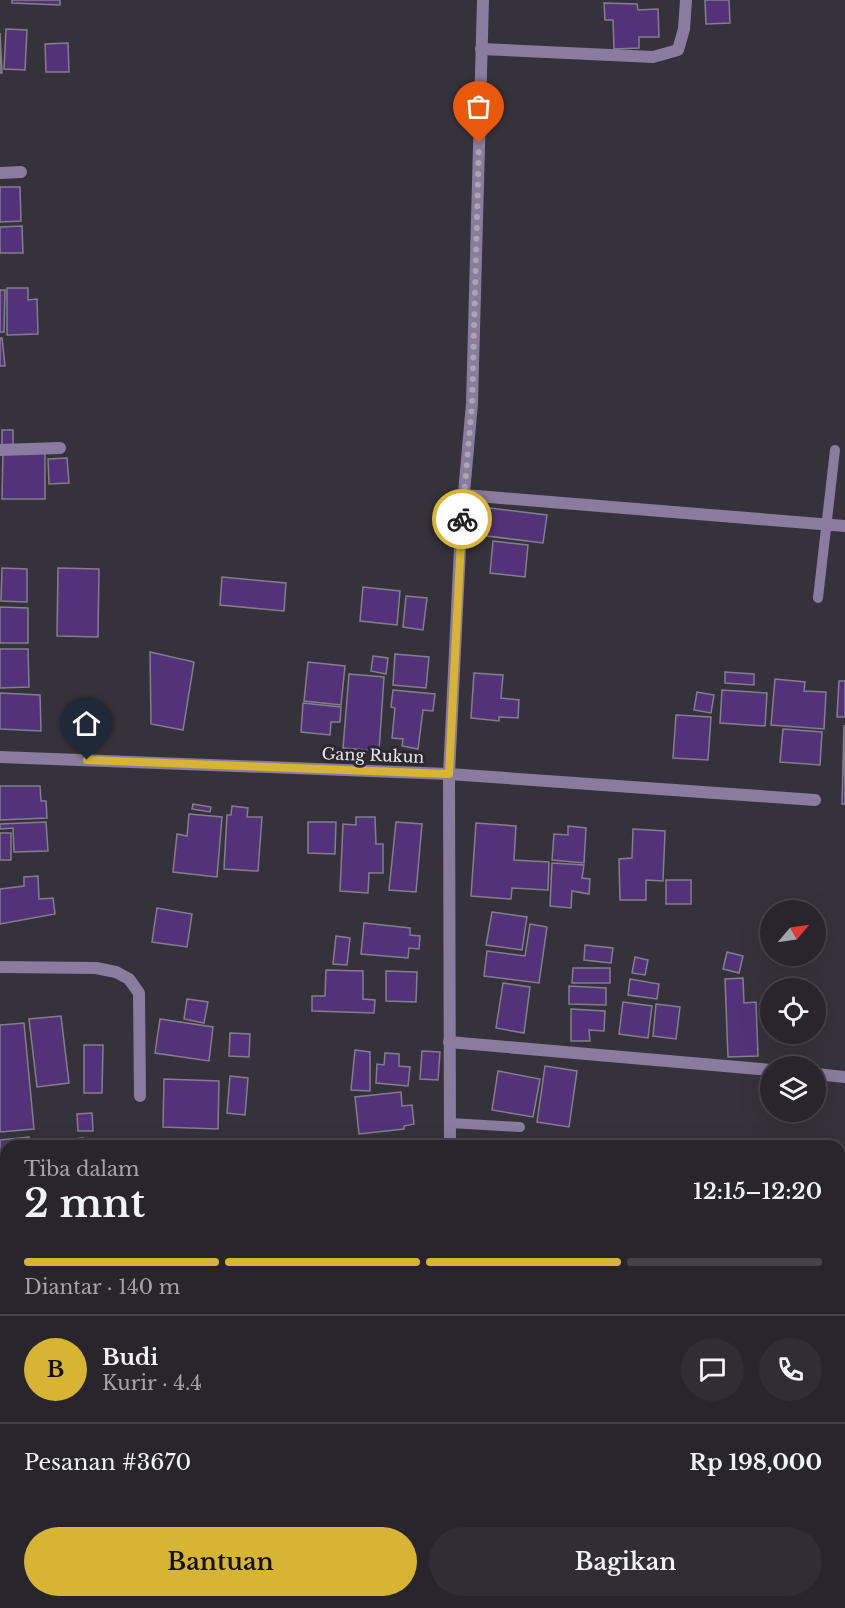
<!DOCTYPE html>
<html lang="id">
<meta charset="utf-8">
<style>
:root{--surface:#28262c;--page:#302e34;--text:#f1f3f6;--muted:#a5a5a9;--line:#444348;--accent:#d8b434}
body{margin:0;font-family:"Libre Baskerville",serif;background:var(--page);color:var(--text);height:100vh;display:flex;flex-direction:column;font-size:22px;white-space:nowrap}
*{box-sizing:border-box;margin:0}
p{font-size:20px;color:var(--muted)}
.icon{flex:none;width:33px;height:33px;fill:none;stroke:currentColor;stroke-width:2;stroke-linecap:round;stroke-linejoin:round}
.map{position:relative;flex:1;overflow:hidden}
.sheet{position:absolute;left:0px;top:1140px;width:846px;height:468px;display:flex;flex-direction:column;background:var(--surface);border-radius:18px 18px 0 0;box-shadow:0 6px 24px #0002,0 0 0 2px var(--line)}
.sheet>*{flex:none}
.needle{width:39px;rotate:61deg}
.tools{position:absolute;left:760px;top:900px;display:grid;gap:12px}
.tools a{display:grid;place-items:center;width:66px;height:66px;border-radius:50%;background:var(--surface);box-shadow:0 6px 24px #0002,0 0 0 2px var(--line);font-size:30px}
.pin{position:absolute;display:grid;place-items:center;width:51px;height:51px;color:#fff;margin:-62px -26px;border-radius:50% 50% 50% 0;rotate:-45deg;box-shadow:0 0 6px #0007}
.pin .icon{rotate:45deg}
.courier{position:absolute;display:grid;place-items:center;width:60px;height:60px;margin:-30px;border:4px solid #d8b434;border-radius:50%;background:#fff;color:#222;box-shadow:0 2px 8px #0007}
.head em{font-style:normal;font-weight:600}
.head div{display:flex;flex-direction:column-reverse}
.head{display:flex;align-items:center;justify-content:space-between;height:102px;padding:0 24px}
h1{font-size:39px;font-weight:600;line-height:45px}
.bar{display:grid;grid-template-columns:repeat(4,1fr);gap:9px 6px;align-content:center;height:72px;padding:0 24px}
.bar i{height:8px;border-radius:4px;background:var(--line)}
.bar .active{background:var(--accent)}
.bar p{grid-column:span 4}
.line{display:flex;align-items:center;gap:15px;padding:0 24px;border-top:2px solid var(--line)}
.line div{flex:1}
.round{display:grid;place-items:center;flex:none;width:63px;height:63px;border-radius:32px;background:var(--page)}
.cta{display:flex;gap:12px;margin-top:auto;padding:12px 24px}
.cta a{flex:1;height:69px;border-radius:36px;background:var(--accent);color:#111;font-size:24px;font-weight:600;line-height:69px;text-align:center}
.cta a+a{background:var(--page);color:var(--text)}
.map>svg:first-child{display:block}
.building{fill:#523379;stroke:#837f8a;stroke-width:1.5}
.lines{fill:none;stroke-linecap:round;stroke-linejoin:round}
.service{stroke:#897c9e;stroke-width:10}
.minor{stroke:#897c9e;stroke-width:12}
.tertiary{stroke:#897c9e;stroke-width:12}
.done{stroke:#a9a6ad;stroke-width:6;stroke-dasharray:0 10.8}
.route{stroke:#d8b434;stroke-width:8}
.labels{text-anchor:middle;stroke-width:6;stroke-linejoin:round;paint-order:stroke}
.street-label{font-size:16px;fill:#e7e5eb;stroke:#2b2831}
</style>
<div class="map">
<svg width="845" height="1608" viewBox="0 0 845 1608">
<rect width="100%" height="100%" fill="#35323b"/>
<g class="building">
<polygon points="12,0 60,0 60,5 12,3"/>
<polygon points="705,0 729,0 730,23 706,24"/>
<polygon points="604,3 637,4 638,10 658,9 659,37 639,37 639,48 614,49 613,20 605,20"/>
<polygon points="6,29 27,30 25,70 4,69"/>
<polygon points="0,33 2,73 0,73"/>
<polygon points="68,43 69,72 46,72 45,44"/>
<polygon points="0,187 20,187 21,221 0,222"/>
<polygon points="22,226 23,253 0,253 0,227"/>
<polygon points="7,288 28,288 28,300 37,299 38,334 7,335"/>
<polygon points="0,290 5,290 4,332 0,332"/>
<polygon points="0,338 2,338 5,366 0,366"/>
<rect x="2" y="430" width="11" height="17"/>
<polygon points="3,452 45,453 45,499 2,499"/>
<polygon points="67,458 69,483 49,484 48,459"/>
<polygon points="490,508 547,515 543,543 487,536"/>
<polygon points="493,541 528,545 525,577 490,573"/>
<polygon points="2,568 27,569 27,602 1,601"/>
<polygon points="58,568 99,569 98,637 57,636"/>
<polygon points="222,577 286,583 284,611 220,605"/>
<polygon points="363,587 400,591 397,625 360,621"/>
<polygon points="406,596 427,598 423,630 403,627"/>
<polygon points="0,607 28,608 28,643 0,643"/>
<polygon points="0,649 28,649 29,687 0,688"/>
<polygon points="150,652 194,662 183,730 151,724"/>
<polygon points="395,654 429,657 426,688 393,685"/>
<polygon points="373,656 388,658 386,674 371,671"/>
<polygon points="308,662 345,666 341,705 304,701"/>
<polygon points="725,672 754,674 754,685 725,683"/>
<polygon points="474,673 503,675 501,698 519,700 518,718 499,717 499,721 471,718"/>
<polygon points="349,674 384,677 379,751 343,748"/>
<polygon points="775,679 805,682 804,691 826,692 824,729 771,725"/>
<polygon points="839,681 845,681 845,717 837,717"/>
<polygon points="393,690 435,694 433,711 423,710 418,749 402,746 403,739 392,738 395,708 391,707"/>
<polygon points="722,690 767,693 765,726 720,723"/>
<polygon points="697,692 714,695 711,713 694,710"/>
<polygon points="0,693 40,695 41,731 0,729"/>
<polygon points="303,703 341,707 340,722 331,722 330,735 301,732"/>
<polygon points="676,715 711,717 708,760 673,758"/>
<polygon points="844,725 845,804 842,804"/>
<polygon points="783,729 822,732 820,765 780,762"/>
<polygon points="0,786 40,786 41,801 46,801 47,818 0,820"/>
<polygon points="193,804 211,807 210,812 192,809"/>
<polygon points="232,806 248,808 247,817 262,817 258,871 224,869 227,815 231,815"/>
<polygon points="189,814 222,817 217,877 173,872 177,834 187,836"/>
<polygon points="356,817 375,817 376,844 383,844 383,873 369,873 368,893 340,891 343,824 356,825"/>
<polygon points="46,822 48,851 14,852 13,828 0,829 0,824"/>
<polygon points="308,822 336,822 335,854 308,853"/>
<polygon points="396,822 422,824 416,892 389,890"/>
<polygon points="476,823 516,826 514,860 549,862 548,890 512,888 511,899 471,896"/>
<polygon points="568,826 586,828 584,863 552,860 554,834 568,835"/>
<polygon points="633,829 665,831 663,881 646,880 646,900 620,900 619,859 632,858"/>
<rect x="0" y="833" width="11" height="27"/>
<polygon points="552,863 584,865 582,878 590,879 589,894 572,891 571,908 550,906"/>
<polygon points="38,876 39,899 53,898 55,914 0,924 0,889 24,886 24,877"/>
<rect x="666" y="880" width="25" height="24"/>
<polygon points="157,908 192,914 187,947 152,942"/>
<polygon points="492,912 527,917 522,950 486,945"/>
<polygon points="364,923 410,928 410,935 420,936 419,949 409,948 408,958 361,954"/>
<polygon points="530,924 547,927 539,983 484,976 487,951 525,956"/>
<polygon points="336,936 350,938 347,965 333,964"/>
<polygon points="585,945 613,948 611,963 584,960"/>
<polygon points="727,952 743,956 739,973 723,969"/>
<polygon points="635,957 648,960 645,975 632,973"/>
<polygon points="573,968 610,968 610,983 572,983"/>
<polygon points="326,970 363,971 363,999 375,1000 374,1013 312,1011 312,996 325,996"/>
<polygon points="386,971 417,972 416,1002 386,1001"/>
<polygon points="743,978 744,1003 756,1002 758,1056 728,1057 725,979"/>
<polygon points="630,979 659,984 657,999 628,995"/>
<polygon points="503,983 530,987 524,1033 496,1028"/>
<polygon points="569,986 606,988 606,1005 569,1004"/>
<polygon points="187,999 208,1002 204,1023 184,1019"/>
<polygon points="623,1002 652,1006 648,1038 619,1034"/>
<polygon points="656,1004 680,1007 676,1039 653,1036"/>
<polygon points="571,1009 605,1011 604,1031 589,1030 590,1041 571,1041"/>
<polygon points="61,1016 69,1083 37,1087 29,1019"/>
<polygon points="160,1019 213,1027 209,1061 155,1053"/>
<polygon points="24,1023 34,1129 0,1132 0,1025"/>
<polygon points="230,1033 250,1034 249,1057 229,1056"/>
<polygon points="84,1045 103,1045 102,1093 84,1093"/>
<polygon points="355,1050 370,1052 370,1091 351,1090"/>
<polygon points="422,1051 440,1052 438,1080 420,1079"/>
<polygon points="385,1053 399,1054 399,1066 410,1067 408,1086 376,1083 377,1064 384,1065"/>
<polygon points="545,1066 577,1071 569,1127 537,1122"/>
<polygon points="498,1071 540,1079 533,1117 492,1110"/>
<polygon points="230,1076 248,1078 245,1115 227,1113"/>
<polygon points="164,1079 219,1081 218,1129 163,1127"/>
<polygon points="401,1092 402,1106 412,1105 414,1124 404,1126 404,1129 359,1134 355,1097"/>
<polygon points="92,1113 93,1131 78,1131 77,1114"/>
<polygon points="29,1137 30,1146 6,1146 6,1177 0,1178 0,1140"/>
<polygon points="83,1138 84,1146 38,1146 38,1143"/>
<polygon points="0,1205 3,1205 4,1232 0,1232"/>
<polygon points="840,1239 845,1240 845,1295 840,1294"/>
<rect x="0" y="1250" width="6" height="50"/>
<polygon points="6,1310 6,1358 0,1359 1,1311"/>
<polygon points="6,1365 6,1397 0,1397 0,1366"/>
<rect x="0" y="1406" width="6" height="31"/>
<rect x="0" y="1500" width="6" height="36"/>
<polygon points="840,1599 845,1600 845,1608 830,1608 831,1602 840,1602"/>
<polygon points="19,1602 90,1602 89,1608 18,1608"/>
<rect x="120" y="1602" width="24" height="6"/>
<rect x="205" y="1602" width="49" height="6"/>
<rect x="275" y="1602" width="27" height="6"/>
<polygon points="313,1602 367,1602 367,1608 314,1608"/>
<rect x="497" y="1602" width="19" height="4"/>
<rect x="635" y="1602" width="36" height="6"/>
<rect x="674" y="1602" width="86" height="6"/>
<polygon points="389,1604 389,1608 371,1608 370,1606"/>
<polygon points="461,1606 461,1608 432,1608 432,1607"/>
</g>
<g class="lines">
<g class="service">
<polyline points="818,598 835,450"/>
<polyline points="450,1123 520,1127"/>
</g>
<g class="minor">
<polyline points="481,49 653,57 678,50 684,29 686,0"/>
<polyline points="0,173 21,172"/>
<polyline points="0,450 60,448"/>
<polyline points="465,495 845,526"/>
<polyline points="0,757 449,774 815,800"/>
<polyline points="0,967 96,968 116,972 129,979 139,993 140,1096"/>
<polyline points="449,1042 771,1070"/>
<polyline points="816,1074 845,1077"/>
<polyline points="450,1146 449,774 461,527 472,403 483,0"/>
<polyline points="268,1602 268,1608"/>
<polyline points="468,1602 468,1608"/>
<polyline points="621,1602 621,1608"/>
<polyline points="791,1608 791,1602"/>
</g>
<g class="tertiary">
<polyline points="0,1556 6,1556"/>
<polyline points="840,1557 845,1557"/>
</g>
</g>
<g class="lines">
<polyline class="done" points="462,519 472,404 479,143"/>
<polyline class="route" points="87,760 449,774 462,519"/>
</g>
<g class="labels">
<g class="street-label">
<text transform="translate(373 755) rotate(2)" y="6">Gang Rukun</text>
</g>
</g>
</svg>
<div class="tools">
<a><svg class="needle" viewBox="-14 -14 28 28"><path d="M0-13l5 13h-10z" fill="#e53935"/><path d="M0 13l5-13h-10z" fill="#a5a5a9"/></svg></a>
<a><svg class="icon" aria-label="locate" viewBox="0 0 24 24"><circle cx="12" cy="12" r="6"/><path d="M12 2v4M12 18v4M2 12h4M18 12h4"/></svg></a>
<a><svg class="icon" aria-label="layers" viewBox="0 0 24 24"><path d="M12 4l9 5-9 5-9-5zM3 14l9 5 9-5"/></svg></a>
</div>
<div class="pin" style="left:479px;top:143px;background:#ea580c"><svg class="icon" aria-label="bag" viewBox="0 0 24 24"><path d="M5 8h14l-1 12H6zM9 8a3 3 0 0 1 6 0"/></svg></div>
<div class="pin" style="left:87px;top:760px;background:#1f2937"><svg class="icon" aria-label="home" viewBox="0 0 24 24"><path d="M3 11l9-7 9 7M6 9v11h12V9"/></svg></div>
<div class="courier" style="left:462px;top:519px"><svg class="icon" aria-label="bike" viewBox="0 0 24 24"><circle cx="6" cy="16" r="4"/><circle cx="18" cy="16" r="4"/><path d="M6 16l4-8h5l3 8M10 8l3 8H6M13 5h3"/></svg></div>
<section class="sheet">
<div class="head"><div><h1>2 mnt</h1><p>Tiba dalam</p></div><em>12:15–12:20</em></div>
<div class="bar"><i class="active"></i><i class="active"></i><i class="active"></i><i></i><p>Diantar · 140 m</p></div>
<div class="line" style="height:108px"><b class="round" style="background:var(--accent);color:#111">B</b><div><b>Budi</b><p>Kurir · 4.4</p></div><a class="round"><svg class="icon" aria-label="chat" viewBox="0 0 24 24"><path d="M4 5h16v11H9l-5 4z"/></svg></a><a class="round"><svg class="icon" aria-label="phone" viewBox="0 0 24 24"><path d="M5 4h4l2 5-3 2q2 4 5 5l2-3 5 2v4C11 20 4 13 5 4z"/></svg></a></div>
<div class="line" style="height:78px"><div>Pesanan #3670</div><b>Rp 198,000</b></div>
<div class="cta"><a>Bantuan</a><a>Bagikan</a></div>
</section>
</div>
